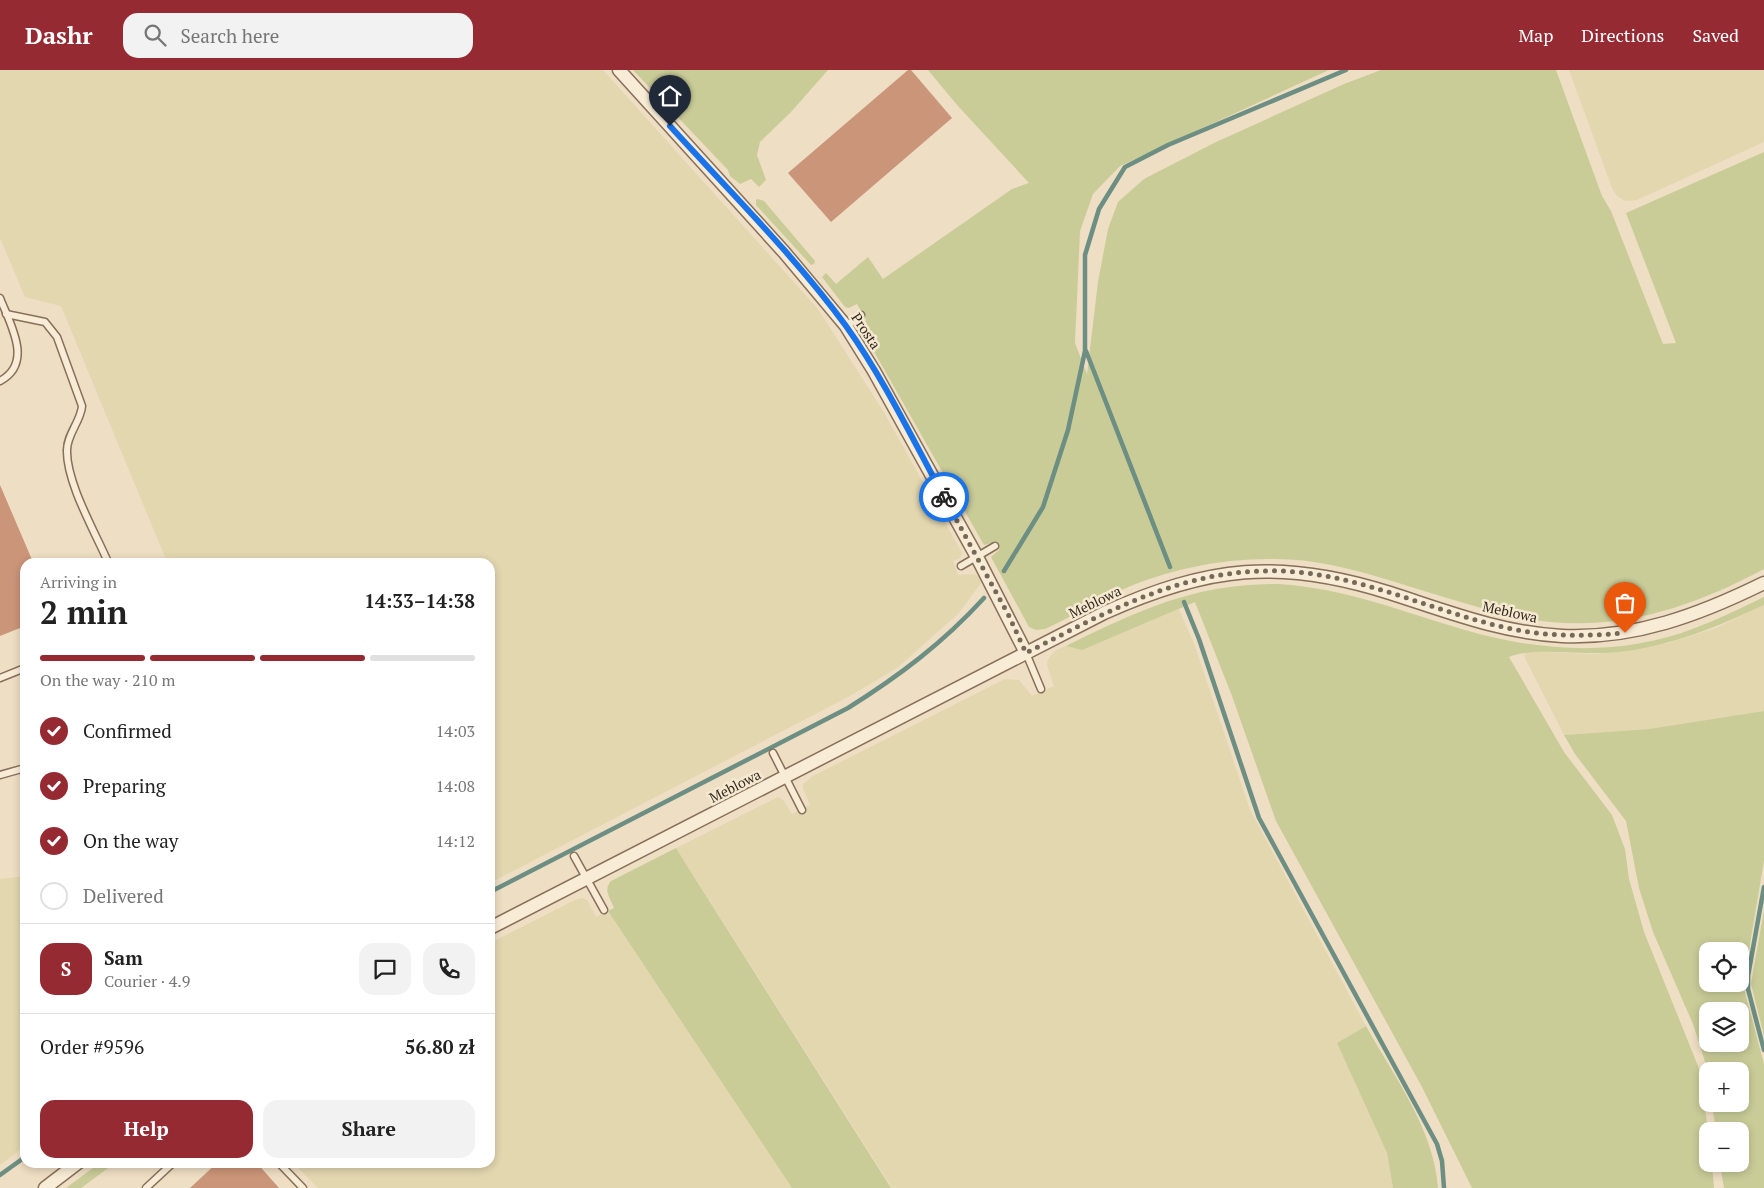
<!DOCTYPE html>
<meta charset="utf-8">
<style>
:root{--surface:#fff;--page:#f2f2f2;--text:#222;--muted:#767676;--line:#e0e0e0;--accent:#962a33}
body{margin:0;font-family:"PT Serif",serif;background:var(--page);color:var(--text);height:100vh;display:flex;flex-direction:column;font-size:19px;white-space:nowrap}
*{box-sizing:border-box;margin:0}
p{font-size:16px;color:var(--muted)}
.icon{flex:none;width:28px;height:28px;fill:none;stroke:currentColor;stroke-width:2;stroke-linecap:round;stroke-linejoin:round}
.map{position:relative;flex:1;overflow:hidden}
.drawer{position:absolute;left:20px;top:488px;width:475px;height:610px;display:flex;flex-direction:column;background:var(--surface);border-radius:15px;box-shadow:0 2px 8px #0003}
.drawer>*{flex:none}
.buttons{position:absolute;left:1699px;top:872px;display:grid;gap:10px}
.buttons a{display:grid;place-items:center;width:50px;height:50px;border-radius:10px;background:var(--surface);box-shadow:0 2px 8px #0003;font-size:25px}
.pin{position:absolute;display:grid;place-items:center;width:42px;height:42px;color:#fff;margin:-51px -21px;border-radius:50% 50% 50% 0;rotate:-45deg;box-shadow:0 0 5px #0007}
.pin .icon{rotate:45deg}
.courier{position:absolute;display:grid;place-items:center;width:50px;height:50px;margin:-25px;border:4px solid #1a73e8;border-radius:50%;background:#fff;color:#222;box-shadow:0 1px 6px #0007}
.summary em{font-style:normal;font-weight:600}
.summary div{display:flex;flex-direction:column-reverse}
.summary{display:flex;align-items:center;justify-content:space-between;height:85px;padding:0 20px}
h1{font-size:32px;font-weight:600;line-height:38px}
.bar{display:grid;grid-template-columns:repeat(4,1fr);gap:8px 5px;align-content:center;height:60px;padding:0 20px}
.bar i{height:6px;border-radius:4px;background:var(--line)}
.bar .selected{background:var(--accent)}
.bar p{grid-column:span 4}
.line{display:flex;align-items:center;gap:12px;padding:0 20px;border-top:1px solid var(--line)}
.line div{flex:1}
.round{display:grid;place-items:center;flex:none;width:52px;height:52px;border-radius:15px;background:var(--page)}
ol{padding:0 20px;list-style:none}
li{display:flex;align-items:center;gap:15px;height:55px}
li p{margin-inline-start:auto}
li .icon{padding:5px;border-radius:50%;background:var(--accent);color:#fff;stroke-width:4}
li:last-child{color:var(--muted)}
li i{width:28px;height:28px;border:2px solid var(--line);border-radius:50%}
.button{display:flex;gap:10px;margin-top:auto;padding:10px 20px}
.button a{flex:1;height:58px;border-radius:15px;background:var(--accent);color:#fff;font-size:20px;font-weight:600;line-height:58px;text-align:center}
.button a+a{background:var(--page);color:var(--text)}
header{display:flex;align-items:center;gap:30px;box-sizing:border-box;height:70px;padding:0 25px;background:var(--accent);color:#fff}
header strong{font-size:24px}
nav{display:flex;gap:28px;margin-inline-start:auto;font-size:18px}
.search{width:350px;height:45px;background:var(--page);display:flex;align-items:center;gap:12px;box-sizing:border-box;padding:0 18px;border-radius:15px;color:var(--muted);font-size:19px}
.map>svg:first-child{display:block}
.farmland{fill:#e3d7b0}
.green{fill:#c9cc97;fill-rule:evenodd}
.lines{fill:none;stroke-linecap:round;stroke-linejoin:round}
.stream{stroke:#6c8e83;stroke-width:4.5}
.building{fill:#cb9579}
.service-casing{stroke:#876f5a;stroke-width:9}
.minor-casing{stroke:#876f5a;stroke-width:15}
.service{stroke:#f8ecd6;stroke-width:6}
.minor{stroke:#f8ecd6;stroke-width:12}
.done{stroke:#776858;stroke-width:5;stroke-dasharray:0 9}
.route{stroke:#1a73e8;stroke-width:6}
.labels{text-anchor:middle;stroke-width:5;stroke-linejoin:round;paint-order:stroke}
.street-label{font-size:14px;fill:#37281e;stroke:#f5e9d2}
</style>
<header>
<strong>Dashr</strong>
<div class="search"><svg class="icon" aria-label="search" viewBox="0 0 24 24"><circle cx="10" cy="10" r="6"/><path d="M15 15l6 6"/></svg>Search here</div>
<nav><a>Map</a><a>Directions</a><a>Saved</a></nav>
</header>
<div class="map">
<svg width="1764" height="1118" viewBox="0 0 1764 1118">
<rect width="100%" height="100%" fill="#eedec3"/>
<g class="farmland">
<polygon points="0,0 603,0 818,239 885,344 962,483 960,488 953,491 958,505 973,504 979,506 981,513 959,543 897,598 848,627 490,813 490,492 167,492 61,236 25,227 0,168"/>
<polygon points="1569,0 1764,0 1764,72 1637,130 1625,131 1617,126 1612,118"/>
<polygon points="1764,535 1764,641 1649,659 1564,665 1525,588 1525,581 1592,584 1619,582 1668,573 1716,558"/>
<polygon points="1179,539 1195,576 1250,740 1366,956 1337,973 1387,1083 1393,1118 892,1118 676,778 778,727 783,730 792,744 810,735 803,719 803,714 813,706 1005,609 1019,610 1032,626 1054,616 1047,595 1048,589 1056,580 1066,576 1083,579"/>
<polygon points="25,806 25,1076 0,1095 0,809"/>
<polygon points="582,828 587,830 596,847 608,841 792,1118 318,1118 293,1093 490,1092 490,873 577,829"/>
</g>
<g class="green">
<polygon points="633,0 828,0 791,42 760,72 757,85 766,110 759,117 751,109 740,114 730,106 728,100"/>
<path d="M 928,0 L 1329,0 L 1120,96 L 1093,124 L 1080,161 L 1075,273 L 1087,304 L 1098,212 L 1108,159 L 1118,132 L 1144,109 L 1214,73 L 1344,14 L 1381,0 L 1556,0 L 1602,126 L 1611,141 L 1663,274 L 1676,273 L 1626,143 L 1764,82 L 1764,499 C 1691,538 1613,564 1529,549 C 1493,543 1458,531 1424,521 C 1373,505 1323,488 1269,489 C 1218,489 1166,500 1119,521 C 1094,533 1071,547 1045,559 L 1036,560 L 1029,557 L 991,487 L 999,480 L 996,472 L 984,475 L 860,257 L 866,250 L 857,234 L 849,238 L 845,237 L 822,207 L 826,203 L 836,214 L 868,187 L 883,209 L 1012,119 L 1029,113 L 958,36 Z"/>
<polygon points="758,129 764,131 815,191 814,194 811,195 756,135 756,130"/>
<path d="M 1279,514 C 1344,518 1403,542 1465,560 C 1540,582 1621,587 1695,558 C 1719,549 1741,538 1764,527 L 1764,535 C 1717,557 1671,576 1619,582 C 1586,586 1535,576 1509,587 L 1564,682 L 1612,745 L 1625,779 L 1629,809 L 1644,862 L 1700,1001 L 1708,1061 L 1708,1094 L 1712,1094 L 1714,1118 L 1472,1118 L 1422,1017 L 1276,751 L 1232,626 L 1195,532 L 1082,580 L 1066,576 C 1139,540 1196,513 1279,514 Z"/>
<path d="M 1764,641 L 1764,791 L 1743,915 L 1764,994 L 1764,1118 L 1724,1118 L 1720,1094 L 1740,1094 L 1740,1061 L 1716,1061 L 1712,1034 L 1740,1034 L 1740,1001 L 1708,1001 L 1693,954 L 1653,862 L 1639,818 L 1626,751 L 1575,684 L 1564,665 L 1649,659 ZM 1708,881 L 1740,881 L 1740,914 L 1708,914 ZM 1708,941 L 1740,941 L 1740,974 L 1708,974 Z"/>
<path d="M 676,778 L 696,810 L 891,1118 L 792,1118 L 608,841 L 614,838 C 610,828 603,820 611,811 Z"/>
<polygon points="1764,840 1764,966 1751,914"/>
<path d="M 1366,956 C 1394,1007 1434,1059 1438,1118 L 1393,1118 L 1387,1083 L 1337,973 Z"/>
<polygon points="101,1092 115,1093 81,1118 66,1118"/>
</g>
<g class="lines">
<g class="stream">
<polyline points="1086,281 1170,497"/>
<polyline points="1004,501 1043,437 1068,360 1085,281 1085,185 1099,139 1125,97 1168,75 1346,0"/>
<polyline points="1184,532 1199,569 1259,748 1437,1074 1442,1091 1444,1118"/>
<polyline points="1764,817 1748,906 1748,919 1764,980"/>
<path d="M 490,822 L 848,638 C 899,606 943,573 984,528"/>
<polyline points="0,1105 25,1087"/>
</g>
</g>
<g class="building">
<polygon points="908,0 911,0 952,48 831,152 788,103"/>
<polygon points="0,415 33,492 25,492 25,556 0,566"/>
<polygon points="218,1092 256,1092 279,1118 190,1118"/>
</g>
<g class="lines">
<defs>
<g id="service">
<path d="M 0,228 C 10,254 34,293 0,311"/>
<path d="M 6,244 L 45,252 L 57,267 L 82,336 C 81,351 67,364 67,380 C 66,412 95,462 108,492"/>
<polyline points="846,256 861,245"/>
<polyline points="961,496 995,476"/>
<polyline points="1026,583 1041,619"/>
<polyline points="0,608 25,598"/>
<polyline points="773,683 802,740"/>
<polyline points="0,705 25,698"/>
<polyline points="574,786 604,840"/>
<polyline points="278,1092 303,1118"/>
<polyline points="146,1118 174,1092"/>
</g>
<g id="minor">
<polyline points="619,0 784,182 846,256 874,301 977,487 1026,583"/>
<path d="M 490,858 L 1104,543 C 1208,496 1280,488 1390,523 C 1446,541 1502,563 1562,566 C 1635,569 1699,545 1764,513"/>
<polyline points="45,1118 79,1092"/>
</g>
</defs>
<use href="#service" class="service-casing"/>
<use href="#minor" class="minor-casing"/>
<use href="#service" class="service"/>
<use href="#minor" class="minor"/>
</g>
<g class="lines">
<path class="done" d="M 944,427 L 1009,546 L 1026,583 C 1114,538 1194,493 1297,502 C 1371,509 1440,544 1512,559 C 1550,567 1587,566 1625,563"/>
<path class="route" d="M 670,56 C 729,121 794,185 846,256 C 884,309 913,370 944,427"/>
</g>
<g class="labels">
<g class="street-label">
<text transform="translate(866 261) rotate(56)" y="5">Prosta</text>
<text transform="translate(1095 532) rotate(-26)" y="5">Meblowa</text>
<text transform="translate(1510 542) rotate(12)" y="5">Meblowa</text>
<text transform="translate(735 716) rotate(-27)" y="5">Meblowa</text>
</g>
</g>
</svg>
<div class="buttons">
<a><svg class="icon" aria-label="locate" viewBox="0 0 24 24"><circle cx="12" cy="12" r="6"/><path d="M12 2v4M12 18v4M2 12h4M18 12h4"/></svg></a>
<a><svg class="icon" aria-label="layers" viewBox="0 0 24 24"><path d="M12 4l9 5-9 5-9-5zM3 14l9 5 9-5"/></svg></a>
<a>+</a>
<a>−</a>
</div>
<div class="pin" style="left:1625px;top:563px;background:#ea580c"><svg class="icon" aria-label="bag" viewBox="0 0 24 24"><path d="M5 8h14l-1 12H6zM9 8a3 3 0 0 1 6 0"/></svg></div>
<div class="pin" style="left:670px;top:56px;background:#1f2937"><svg class="icon" aria-label="home" viewBox="0 0 24 24"><path d="M3 11l9-7 9 7M6 9v11h12V9"/></svg></div>
<div class="courier" style="left:944px;top:427px"><svg class="icon" aria-label="bike" viewBox="0 0 24 24"><circle cx="6" cy="16" r="4"/><circle cx="18" cy="16" r="4"/><path d="M6 16l4-8h5l3 8M10 8l3 8H6M13 5h3"/></svg></div>
<section class="drawer">
<div class="summary"><div><h1>2 min</h1><p>Arriving in</p></div><em>14:33–14:38</em></div>
<div class="bar"><i class="selected"></i><i class="selected"></i><i class="selected"></i><i></i><p>On the way · 210 m</p></div>
<ol>
<li><svg class="icon" aria-label="check" viewBox="0 0 24 24"><path d="M5 12l5 5 9-10"/></svg>Confirmed<p>14:03</p></li>
<li><svg class="icon" aria-label="check" viewBox="0 0 24 24"><path d="M5 12l5 5 9-10"/></svg>Preparing<p>14:08</p></li>
<li><svg class="icon" aria-label="check" viewBox="0 0 24 24"><path d="M5 12l5 5 9-10"/></svg>On the way<p>14:12</p></li>
<li><i></i>Delivered</li>
</ol>
<div class="line" style="height:90px"><b class="round" style="background:var(--accent);color:#fff">S</b><div><b>Sam</b><p>Courier · 4.9</p></div><a class="round"><svg class="icon" aria-label="chat" viewBox="0 0 24 24"><path d="M4 5h16v11H9l-5 4z"/></svg></a><a class="round"><svg class="icon" aria-label="phone" viewBox="0 0 24 24"><path d="M5 4h4l2 5-3 2q2 4 5 5l2-3 5 2v4C11 20 4 13 5 4z"/></svg></a></div>
<div class="line" style="height:65px"><div>Order #9596</div><b>56.80 zł</b></div>
<div class="button"><a>Help</a><a>Share</a></div>
</section>
</div>
